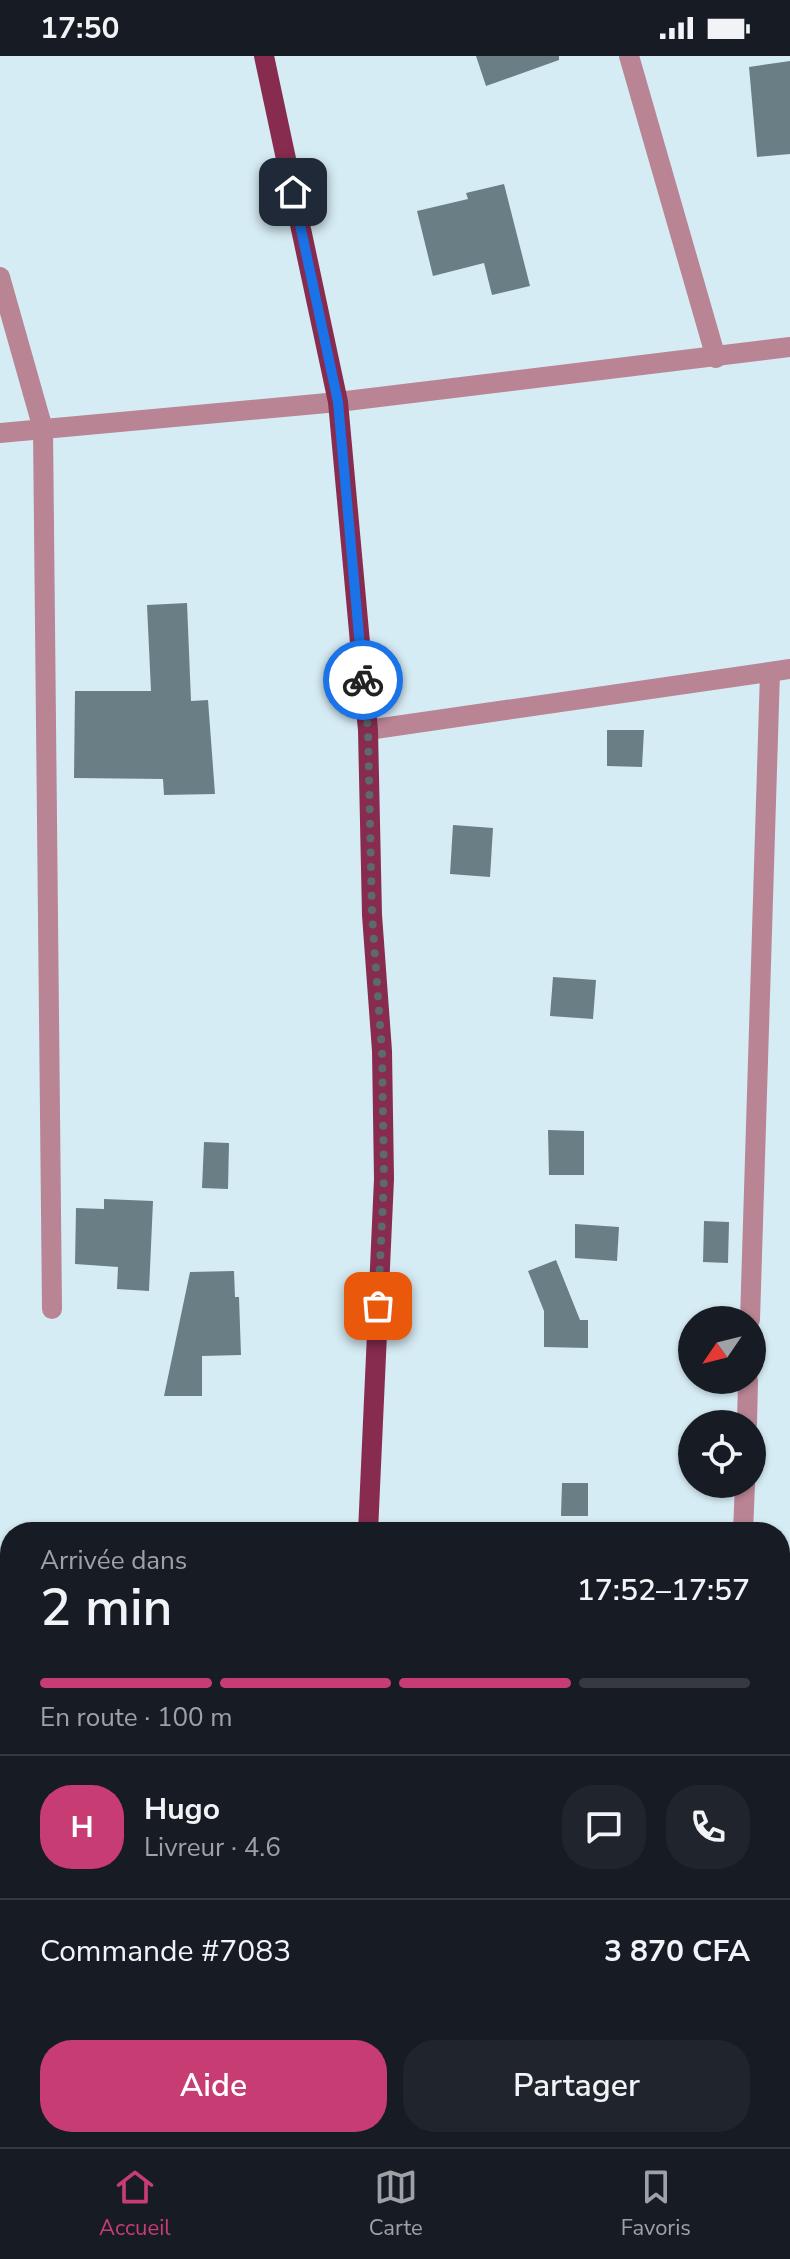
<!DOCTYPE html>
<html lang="fr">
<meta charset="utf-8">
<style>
:root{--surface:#171b24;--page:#20242c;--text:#f1f3f6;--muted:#9ea1a6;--line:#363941;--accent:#c63c73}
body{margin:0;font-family:"Nunito Sans",sans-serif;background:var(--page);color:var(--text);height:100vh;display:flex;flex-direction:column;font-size:30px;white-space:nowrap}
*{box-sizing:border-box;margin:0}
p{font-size:26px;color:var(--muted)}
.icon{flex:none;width:44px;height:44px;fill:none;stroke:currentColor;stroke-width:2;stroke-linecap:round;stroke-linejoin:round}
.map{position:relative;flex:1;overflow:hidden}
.sheet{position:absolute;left:0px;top:1466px;width:790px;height:626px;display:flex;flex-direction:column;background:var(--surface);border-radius:32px 32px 0 0;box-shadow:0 2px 6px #0004}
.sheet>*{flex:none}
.needle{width:52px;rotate:235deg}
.controls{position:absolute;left:678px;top:1250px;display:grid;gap:16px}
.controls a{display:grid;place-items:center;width:88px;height:88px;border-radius:50%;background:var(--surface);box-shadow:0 2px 6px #0004;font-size:40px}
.pin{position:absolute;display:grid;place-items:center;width:68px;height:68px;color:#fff;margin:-34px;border-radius:16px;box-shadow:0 4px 12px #0006}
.courier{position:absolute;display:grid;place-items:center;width:80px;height:80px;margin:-40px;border:6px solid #1a73e8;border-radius:50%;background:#fff;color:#222;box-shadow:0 2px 10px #0007}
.head em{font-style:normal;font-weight:600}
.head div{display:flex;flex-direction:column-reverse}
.head{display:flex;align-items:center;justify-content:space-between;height:136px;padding:0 40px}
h1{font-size:52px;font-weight:600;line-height:60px}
.bar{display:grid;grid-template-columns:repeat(4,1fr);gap:12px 8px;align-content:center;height:96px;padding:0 40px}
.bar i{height:10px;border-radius:6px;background:var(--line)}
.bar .on{background:var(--accent)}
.bar p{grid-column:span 4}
.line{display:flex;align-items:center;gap:20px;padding:0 40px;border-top:2px solid var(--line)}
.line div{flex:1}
.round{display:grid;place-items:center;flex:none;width:84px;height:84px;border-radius:32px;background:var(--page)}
.cta{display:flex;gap:16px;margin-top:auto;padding:16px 40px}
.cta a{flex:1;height:92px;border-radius:32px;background:var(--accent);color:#fff;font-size:32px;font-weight:600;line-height:92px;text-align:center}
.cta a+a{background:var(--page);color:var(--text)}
.status{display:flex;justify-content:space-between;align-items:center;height:56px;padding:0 40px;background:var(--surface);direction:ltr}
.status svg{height:22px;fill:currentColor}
.menu{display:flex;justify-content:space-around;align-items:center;height:112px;border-top:2px solid var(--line);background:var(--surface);font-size:22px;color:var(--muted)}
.menu a{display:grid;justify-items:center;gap:4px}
.menu .on{color:var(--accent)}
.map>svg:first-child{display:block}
.building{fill:#6a7e85}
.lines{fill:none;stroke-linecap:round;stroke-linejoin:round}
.minor{stroke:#b98493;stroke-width:20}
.primary{stroke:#882c4f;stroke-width:20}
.done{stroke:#5c696d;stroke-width:8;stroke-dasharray:0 14.4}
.route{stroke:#1a73e8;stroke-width:10}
</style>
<div class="status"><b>17:50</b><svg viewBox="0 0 49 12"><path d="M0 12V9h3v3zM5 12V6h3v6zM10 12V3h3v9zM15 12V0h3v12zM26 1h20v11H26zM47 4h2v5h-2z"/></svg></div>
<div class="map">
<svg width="790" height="2091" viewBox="0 0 790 2091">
<rect width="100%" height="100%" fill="#d6ecf4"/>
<g class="building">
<polygon points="476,0 559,0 559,4 486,30"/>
<polygon points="790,5 790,98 757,101 749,11"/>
<polygon points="504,128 530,230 492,239 484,207 433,220 417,155 468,143 466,137"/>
<polygon points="187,547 191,645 208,644 215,738 164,739 163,723 74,722 75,635 151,635 147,549"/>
<polygon points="607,674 644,674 642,711 607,710"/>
<polygon points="453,769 493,772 490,821 450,818"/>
<polygon points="553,921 596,924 593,963 550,960"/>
<polygon points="548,1074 584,1075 584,1119 549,1119"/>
<polygon points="204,1086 229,1087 228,1133 202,1132"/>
<polygon points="104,1143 153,1145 149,1235 117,1233 118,1211 75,1208 76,1152 104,1153"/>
<polygon points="704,1165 729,1166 728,1207 703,1206"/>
<polygon points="575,1168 619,1171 617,1205 575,1202"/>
<polygon points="556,1204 580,1264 588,1264 588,1292 544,1291 544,1255 528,1215"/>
<polygon points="234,1215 235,1241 239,1241 241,1299 202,1300 202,1340 164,1340 190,1216"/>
<polygon points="562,1427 588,1427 588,1460 561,1460"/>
</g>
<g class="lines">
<g class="minor">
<polyline points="629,0 716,302"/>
<polyline points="0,221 43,373 52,1253"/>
<polyline points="0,377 338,346 790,291"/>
<polyline points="368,674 790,613"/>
<polyline points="750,1264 770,616"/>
<polyline points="747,1368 748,1324"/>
<polyline points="743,1476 745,1428"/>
<polyline points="742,2082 742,2091"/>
</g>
<g class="primary">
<polyline points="264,0 338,346 368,674 372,859 382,995 384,1123 368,1476"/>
<polyline points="364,2082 364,2091"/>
</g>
</g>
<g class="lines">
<polyline class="done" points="363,624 368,674 372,859 382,995 384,1123 378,1250"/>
<polyline class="route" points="293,136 338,346 363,624"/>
</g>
</svg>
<div class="controls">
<a><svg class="needle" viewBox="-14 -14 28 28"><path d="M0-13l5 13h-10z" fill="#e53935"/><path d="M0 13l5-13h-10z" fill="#9ea1a6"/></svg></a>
<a><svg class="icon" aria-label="locate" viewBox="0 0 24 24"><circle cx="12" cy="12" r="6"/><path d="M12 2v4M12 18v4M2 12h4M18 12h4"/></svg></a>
</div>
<div class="pin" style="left:378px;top:1250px;background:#ea580c"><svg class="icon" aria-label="bag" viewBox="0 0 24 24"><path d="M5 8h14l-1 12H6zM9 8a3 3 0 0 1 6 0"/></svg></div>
<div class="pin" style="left:293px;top:136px;background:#1f2937"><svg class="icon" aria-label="home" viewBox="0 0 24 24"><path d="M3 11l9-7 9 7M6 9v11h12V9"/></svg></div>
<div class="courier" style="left:363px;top:624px"><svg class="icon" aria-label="bike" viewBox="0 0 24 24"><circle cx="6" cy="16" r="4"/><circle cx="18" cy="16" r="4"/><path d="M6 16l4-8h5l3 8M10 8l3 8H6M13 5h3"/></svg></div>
<section class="sheet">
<div class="head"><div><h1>2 min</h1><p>Arrivée dans</p></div><em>17:52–17:57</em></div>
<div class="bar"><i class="on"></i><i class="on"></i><i class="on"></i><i></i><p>En route · 100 m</p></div>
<div class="line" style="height:144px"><b class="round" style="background:var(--accent);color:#fff">H</b><div><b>Hugo</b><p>Livreur · 4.6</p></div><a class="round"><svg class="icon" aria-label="chat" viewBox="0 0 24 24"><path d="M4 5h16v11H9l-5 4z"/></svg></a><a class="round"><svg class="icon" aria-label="phone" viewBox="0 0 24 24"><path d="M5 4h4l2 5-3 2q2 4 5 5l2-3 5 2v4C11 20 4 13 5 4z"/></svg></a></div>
<div class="line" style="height:104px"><div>Commande #7083</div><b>3 870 CFA</b></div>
<div class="cta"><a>Aide</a><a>Partager</a></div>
</section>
</div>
<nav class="menu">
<a class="on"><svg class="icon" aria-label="home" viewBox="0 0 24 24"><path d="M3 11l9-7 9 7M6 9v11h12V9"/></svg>Accueil</a>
<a><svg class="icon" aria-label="map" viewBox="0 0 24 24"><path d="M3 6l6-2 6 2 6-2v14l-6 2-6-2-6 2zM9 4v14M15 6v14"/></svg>Carte</a>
<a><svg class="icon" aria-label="saved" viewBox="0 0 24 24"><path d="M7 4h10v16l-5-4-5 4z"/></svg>Favoris</a>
</nav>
